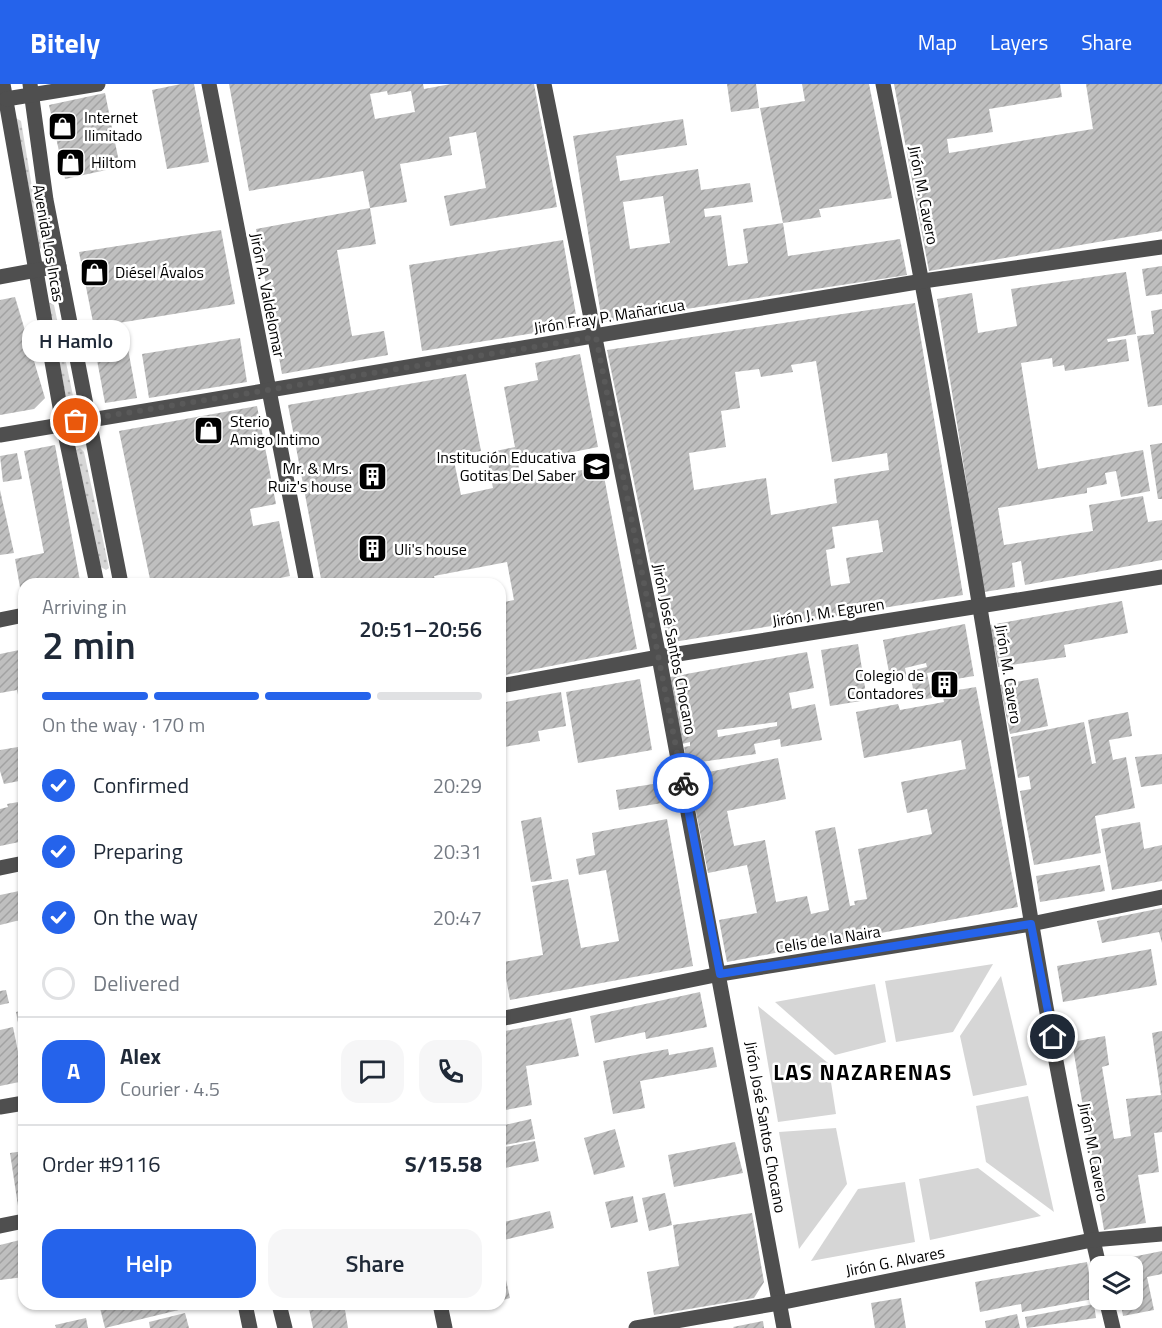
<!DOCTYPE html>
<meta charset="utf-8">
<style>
:root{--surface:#fff;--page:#f6f6f7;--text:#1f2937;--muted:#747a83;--line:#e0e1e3;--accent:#2563eb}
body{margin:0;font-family:"Titillium Web",sans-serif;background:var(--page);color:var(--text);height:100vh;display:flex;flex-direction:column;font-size:22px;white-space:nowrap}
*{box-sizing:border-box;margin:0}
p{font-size:20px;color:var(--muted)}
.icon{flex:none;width:33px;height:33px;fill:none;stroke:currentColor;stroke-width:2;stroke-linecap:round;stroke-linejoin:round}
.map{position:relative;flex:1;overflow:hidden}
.drawer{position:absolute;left:18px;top:494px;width:488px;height:732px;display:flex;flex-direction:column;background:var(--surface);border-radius:18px;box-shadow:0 2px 4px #0004}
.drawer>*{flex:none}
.fabs{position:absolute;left:1089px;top:1172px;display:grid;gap:12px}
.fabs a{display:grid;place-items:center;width:54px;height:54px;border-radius:12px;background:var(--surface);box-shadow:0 2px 4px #0004;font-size:30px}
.pin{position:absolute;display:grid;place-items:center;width:51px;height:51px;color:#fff;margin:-26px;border:3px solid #fff;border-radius:50%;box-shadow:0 2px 6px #0007}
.courier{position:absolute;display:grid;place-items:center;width:60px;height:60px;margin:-30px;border:4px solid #2563eb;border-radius:50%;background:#fff;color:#222;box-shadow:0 2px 8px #0007}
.bubble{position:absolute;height:42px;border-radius:18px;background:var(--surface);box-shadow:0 2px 4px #0004;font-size:20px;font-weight:600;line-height:42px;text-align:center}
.headline em{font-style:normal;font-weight:600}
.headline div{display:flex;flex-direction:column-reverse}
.headline{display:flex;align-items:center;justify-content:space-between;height:102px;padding:0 24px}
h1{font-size:39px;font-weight:600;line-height:45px}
.bar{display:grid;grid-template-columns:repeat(4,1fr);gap:9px 6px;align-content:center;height:72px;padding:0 24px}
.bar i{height:8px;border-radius:4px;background:var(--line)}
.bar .current{background:var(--accent)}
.bar p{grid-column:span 4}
.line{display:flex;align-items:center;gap:15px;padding:0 24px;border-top:2px solid var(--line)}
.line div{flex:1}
.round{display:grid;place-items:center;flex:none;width:63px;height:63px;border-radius:18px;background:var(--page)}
ol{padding:0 24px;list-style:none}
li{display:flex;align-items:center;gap:18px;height:66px}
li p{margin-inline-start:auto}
li .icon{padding:6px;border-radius:50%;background:var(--accent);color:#fff;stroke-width:4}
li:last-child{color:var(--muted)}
li i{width:33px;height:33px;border:3px solid var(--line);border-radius:50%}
.primary-button{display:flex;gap:12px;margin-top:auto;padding:12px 24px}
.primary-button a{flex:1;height:69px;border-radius:18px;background:var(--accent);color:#fff;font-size:24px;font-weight:600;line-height:69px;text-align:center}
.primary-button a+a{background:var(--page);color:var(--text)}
header{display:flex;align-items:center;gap:36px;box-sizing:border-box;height:84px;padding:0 30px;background:var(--accent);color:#fff}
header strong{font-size:28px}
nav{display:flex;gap:33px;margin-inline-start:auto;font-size:21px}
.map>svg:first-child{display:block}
.grass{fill:#d6d6d6}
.park{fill:url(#park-dots)}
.building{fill:url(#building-hatch);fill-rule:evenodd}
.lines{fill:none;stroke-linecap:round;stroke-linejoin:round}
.minor{stroke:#4f4f4f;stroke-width:15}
.done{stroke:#595959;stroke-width:6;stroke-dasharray:0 10.8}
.route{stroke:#2563eb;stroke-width:8}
.labels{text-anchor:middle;stroke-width:5;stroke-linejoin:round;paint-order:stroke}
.poi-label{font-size:16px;fill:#000;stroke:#fff;text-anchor:start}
.street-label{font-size:16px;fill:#000;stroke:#fff}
.district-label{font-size:22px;font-weight:bold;letter-spacing:1.5px;fill:#000;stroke:#fff}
</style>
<header>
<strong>Bitely</strong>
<nav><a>Map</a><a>Layers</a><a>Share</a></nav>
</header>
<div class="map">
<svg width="1162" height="1244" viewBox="0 0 1162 1244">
<defs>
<pattern id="park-dots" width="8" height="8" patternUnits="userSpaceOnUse" patternTransform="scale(1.5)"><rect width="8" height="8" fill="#d6d6d6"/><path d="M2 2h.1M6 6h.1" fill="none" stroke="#b6b6b6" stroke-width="1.8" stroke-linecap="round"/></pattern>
<pattern id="building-hatch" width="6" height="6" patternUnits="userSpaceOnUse" patternTransform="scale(1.5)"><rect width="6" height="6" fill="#bfbfbf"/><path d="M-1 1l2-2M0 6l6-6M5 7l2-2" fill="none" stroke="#a2a2a2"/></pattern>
</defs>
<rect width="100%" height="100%" fill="#fff"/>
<g class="grass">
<polygon points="993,880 953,948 896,958 885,897"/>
<polygon points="1001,892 1027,1001 973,1012 960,952"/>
<polygon points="875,900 886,958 835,971 775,918"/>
<polygon points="758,922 828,979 836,1030 778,1038"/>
<polygon points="1028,1012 1054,1128 986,1078 976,1022"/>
<polygon points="836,1044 847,1100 799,1165 779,1048"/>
<polygon points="978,1084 1041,1132 930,1156 919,1095"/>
<polygon points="905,1098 915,1158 811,1177 858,1105"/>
</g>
<g class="park">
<polygon points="14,33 21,37 42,163 39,166"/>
<polygon points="48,218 54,221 73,312 70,315 66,314"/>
<polygon points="80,364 84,368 109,484 106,486 99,482 76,366"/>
</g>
<g class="building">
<polygon points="181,0 194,0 209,78 167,85 152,6"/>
<path d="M 229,0 L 423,0 L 424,5 L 451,0 L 534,0 L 557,123 L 450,142 L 444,112 L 486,104 L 476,48 L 449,53 L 452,71 L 400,80 L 407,118 L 370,124 L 363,87 L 249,107 ZM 387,7 L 388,11 L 411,7 L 415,28 L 375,35 L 370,10 Z"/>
<polygon points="727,0 756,0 759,24 731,28"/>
<path d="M 802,0 L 869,0 L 892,114 L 819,125 L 821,133 L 783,139 L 788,172 L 900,155 L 907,191 L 602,238 L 573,52 L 683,35 L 687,61 L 616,72 L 620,97 L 698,85 L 701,106 L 750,99 L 753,118 L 704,125 L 705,133 L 721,131 L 728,182 L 748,179 L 743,145 L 783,139 L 760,24 L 805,17 ZM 663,112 L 670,159 L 630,165 L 623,118 Z"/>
<polygon points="894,0 1060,0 1062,13 989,25 993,48 947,55 949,69 1093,45 1086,0 1162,0 1162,147 929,187"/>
<polygon points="105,9 120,83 65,95 49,21"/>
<polygon points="370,124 376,160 337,166 352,252 384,247 388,271 282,290 256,145"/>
<polygon points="221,146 235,220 94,243 79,168"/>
<polygon points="563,156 578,242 422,267 409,181"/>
<polygon points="1162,182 1162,210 1146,212 1142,185"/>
<polygon points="1126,188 1136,250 1107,255 1108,258 1126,255 1129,277 1065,287 1064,281 1053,283 1052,274 1021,279 1038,385 1143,366 1150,407 1121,413 1116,387 1105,389 1107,400 1087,404 1087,409 998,424 1004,461 1093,447 1089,421 1143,412 1148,438 1162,436 1162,476 1025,501 1021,477 1012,479 1015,503 984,508 937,215 972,209 978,249 1017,242 1011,205"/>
<polygon points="15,213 45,314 34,325 0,331 0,216"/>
<path d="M 915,219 L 963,511 L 667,559 L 607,266 ZM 816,277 L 832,378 L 887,369 L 889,386 L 834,395 L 837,419 L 771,431 L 766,394 L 694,406 L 689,369 L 726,363 L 721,327 L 740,324 L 735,288 L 759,285 L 761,293 L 793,288 L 791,281 ZM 878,436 L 883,468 L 846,474 L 850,499 L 831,502 L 826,466 L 835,464 L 832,443 Z"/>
<polygon points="1162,225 1162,321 1148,323 1137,252 1154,250 1151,227"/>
<polygon points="124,243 137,314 105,319 92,249"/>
<polygon points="240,254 247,298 149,314 142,270"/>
<polygon points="580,270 598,363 518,379 522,398 602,382 637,565 500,592 500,519 514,516 507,478 434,492 436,500 322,500 288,321 466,290 481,367 453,372 461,411 493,404 486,369 515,363 504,303 538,296 535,279"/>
<polygon points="257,322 276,420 250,425 253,442 279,437 290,492 250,500 151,500 119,347"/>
<polygon points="1162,359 1162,415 1158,415 1150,361"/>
<polygon points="55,361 80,497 24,500 24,508 21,509 15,475 44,469 24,367"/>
<polygon points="17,369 22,395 3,398 0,372"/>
<polygon points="0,406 14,469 0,471"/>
<polygon points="1122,517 1128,549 1064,561 1066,573 998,583 990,541"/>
<polygon points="965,540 974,592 950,596 952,607 976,603 1018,823 727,878 719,836 757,829 747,781 708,789 689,692 778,674 786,715 727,727 734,762 765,756 776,818 807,812 811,830 829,826 815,747 835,743 850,822 855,821 854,817 867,815 858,765 932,750 927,725 907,729 901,698 966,685 961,656 864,674 856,628 898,620 900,626 944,618 938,587 927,589 932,614 915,617 910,587 927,583 926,579 905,584 907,595 891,599 883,556"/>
<polygon points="858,560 867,616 830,622 821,566"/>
<polygon points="24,565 24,635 23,635 17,606 0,609 0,570"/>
<path d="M 807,568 L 814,604 L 789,609 L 792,625 L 815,620 L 822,656 L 781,663 L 780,655 L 754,660 L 756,670 L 687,680 L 684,663 L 690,662 L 690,658 L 682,660 L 670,593 ZM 777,638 L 777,642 L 718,653 L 717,646 Z"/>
<polygon points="1038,594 1048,642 1010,650 1000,601"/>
<polygon points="640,595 652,666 578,679 566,608"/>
<polygon points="561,608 566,642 538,647 540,657 504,663 500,619"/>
<polygon points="1128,628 1132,652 1109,656 1113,676 1126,673 1135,724 1095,732 1101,769 1034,781 1020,707 1031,705 1029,692 1018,694 1011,653 1084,638 1092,680 1096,679 1088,636"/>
<polygon points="24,662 24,696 4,700 0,687 0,666"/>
<polygon points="1162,670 1162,700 1141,703 1135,673"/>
<polygon points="659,699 662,719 619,726 616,706"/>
<polygon points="24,717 24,757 0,762 0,725 8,723 7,720"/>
<polygon points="541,733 552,795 531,798 521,737"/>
<polygon points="667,735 693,882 510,916 503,878 543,871 532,802 568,795 581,864 619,857 606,786 579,791 576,775 595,771 592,749"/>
<polygon points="1140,738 1144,765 1162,761 1162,797 1112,806 1101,745"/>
<polygon points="1100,781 1105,807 1040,818 1036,792"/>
<polygon points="24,806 24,835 0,841 0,811"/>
<polygon points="1162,824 1162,859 1159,848 1102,859 1097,837"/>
<polygon points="1151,865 1157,901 1063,918 1057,882"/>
<polygon points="6,906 9,919 0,921 0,907"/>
<polygon points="700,908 707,943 646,955 645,948 595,959 590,932"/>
<polygon points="24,926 24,948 20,949 16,928"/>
<polygon points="571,934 579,972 526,982 532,1021 500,1027 500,948"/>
<polygon points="13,943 24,997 0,1002 0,946"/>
<polygon points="1162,947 1162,1048 1154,1049 1159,1088 1138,1091 1146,1139 1104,1146 1072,958 1105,952 1109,981 1102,983 1114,1055 1131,1052 1126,1015 1161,1011 1152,949"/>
<polygon points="713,963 717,983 640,997 645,1024 613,1030 603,977 668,965 669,971"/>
<polygon points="531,1035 535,1055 500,1062 500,1042"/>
<polygon points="615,1045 625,1083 594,1091 584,1054"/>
<polygon points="535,1057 539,1077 500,1085 500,1064"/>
<polygon points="735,1058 743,1089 674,1103 668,1071"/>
<polygon points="24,1067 24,1121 18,1122 10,1069"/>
<polygon points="665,1109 672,1141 649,1147 642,1114"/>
<polygon points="633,1112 638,1138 611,1144 605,1118"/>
<polygon points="550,1127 554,1144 500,1157 500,1139"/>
<polygon points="752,1129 764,1198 754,1214 654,1231 647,1188 679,1182 673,1141"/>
<polygon points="24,1155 24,1193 0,1196 0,1161"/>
<polygon points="1162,1167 1162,1190 1147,1193 1154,1226 1123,1232 1120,1215 1132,1215 1132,1182 1113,1182 1112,1177"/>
<polygon points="500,1178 502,1178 510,1214 500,1217"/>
<polygon points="1087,1178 1093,1215 1022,1228 1021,1220 980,1228 975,1198"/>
<polygon points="901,1214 906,1244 875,1244 871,1219"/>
<polygon points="99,1220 195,1220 195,1222 105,1244"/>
<polygon points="308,1220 344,1220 348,1244 313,1244"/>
<polygon points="1094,1220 1096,1234 1027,1244 1025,1233"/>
<polygon points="185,1229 189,1244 150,1244 149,1238"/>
<polygon points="1017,1230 1020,1244 986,1244 985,1237"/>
<polygon points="86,1234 88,1244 56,1244 55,1241"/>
<polygon points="763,1237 764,1244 734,1244 733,1243"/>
</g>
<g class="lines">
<g class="minor">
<polyline points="3,0 63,340 97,500"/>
<polyline points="30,0 46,116 121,500"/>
<polyline points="209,0 307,500"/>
<polyline points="544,0 659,573 784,1244"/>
<path d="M 883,0 C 918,174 951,349 980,524 C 1017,745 1048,968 1100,1186"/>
<polyline points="6,15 98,0"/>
<polyline points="0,193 59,182"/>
<polyline points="0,351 923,197 1162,163"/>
<polyline points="0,536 24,531"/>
<polyline points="500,602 659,573 1162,493"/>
<polyline points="0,784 24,779"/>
<polyline points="500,935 720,890 1031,840 1162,813"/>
<polyline points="0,1023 24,1019"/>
<polyline points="0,1142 24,1137"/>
<polyline points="1106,1215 1113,1244"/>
<polyline points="245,1220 250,1244"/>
<polyline points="279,1220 285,1244"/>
<polyline points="440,1220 445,1244"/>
<polyline points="636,1244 779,1219 1092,1156 1162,1150"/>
</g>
</g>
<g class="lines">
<polyline class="done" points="76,337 596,253 683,699"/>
<polyline class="route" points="683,699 720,890 1031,840 1053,953"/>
</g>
<defs>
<symbol id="shop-square" viewBox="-11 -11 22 22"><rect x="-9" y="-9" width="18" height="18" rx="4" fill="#000" stroke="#fff"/><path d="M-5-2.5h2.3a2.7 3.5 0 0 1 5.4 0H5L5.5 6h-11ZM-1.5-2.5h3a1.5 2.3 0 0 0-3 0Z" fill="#fff"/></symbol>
<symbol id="school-square" viewBox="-11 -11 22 22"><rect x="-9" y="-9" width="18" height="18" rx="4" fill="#000" stroke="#fff"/><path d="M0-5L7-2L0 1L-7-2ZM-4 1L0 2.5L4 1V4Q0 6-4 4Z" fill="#fff"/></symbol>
<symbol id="building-square" viewBox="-11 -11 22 22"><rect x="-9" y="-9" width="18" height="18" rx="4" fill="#000" stroke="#fff"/><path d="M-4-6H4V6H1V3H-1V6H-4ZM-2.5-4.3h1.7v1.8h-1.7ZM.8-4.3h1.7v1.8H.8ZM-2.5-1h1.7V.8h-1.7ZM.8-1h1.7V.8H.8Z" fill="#fff"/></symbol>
</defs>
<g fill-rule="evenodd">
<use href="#shop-square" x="46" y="26" width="33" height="33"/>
<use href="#shop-square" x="54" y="62" width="33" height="33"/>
<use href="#shop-square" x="78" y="172" width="33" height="33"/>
<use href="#shop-square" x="192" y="330" width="33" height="33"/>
<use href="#school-square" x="580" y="366" width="33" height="33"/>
<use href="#building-square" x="356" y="376" width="33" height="33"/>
<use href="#building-square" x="356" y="448" width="33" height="33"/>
<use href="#building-square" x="928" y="584" width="33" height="33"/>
</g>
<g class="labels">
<g class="poi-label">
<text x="84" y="39">Internet<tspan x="84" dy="18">Ilimitado</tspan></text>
<text x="91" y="84">Hiltom</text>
<text x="115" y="194">Diésel Ávalos</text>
<text x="230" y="343">Sterio<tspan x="230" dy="18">Amigo Intimo</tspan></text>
<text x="576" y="379" text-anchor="end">Institución Educativa<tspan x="576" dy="18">Gotitas Del Saber</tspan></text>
<text x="352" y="390" text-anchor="end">Mr. &amp; Mrs.<tspan x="352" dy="18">Ruiz's house</tspan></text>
<text x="394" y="471">Uli's house</text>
<text x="924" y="597" text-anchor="end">Colegio de<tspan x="924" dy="18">Contadores</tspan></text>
</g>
<g class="street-label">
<text transform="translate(924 111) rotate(79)" y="6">Jirón M. Cavero</text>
<text transform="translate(49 159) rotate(80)" y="6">Avenida Los Incas</text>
<text transform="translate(268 211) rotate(79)" y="6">Jirón A. Valdelomar</text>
<text transform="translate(609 232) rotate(-9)" y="6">Jirón Fray P. Mañaricua</text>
<text transform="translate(828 528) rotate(-9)" y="6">Jirón J. M. Eguren</text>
<text transform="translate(675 565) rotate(79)" y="6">Jirón José Santos Chocano</text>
<text transform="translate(1009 590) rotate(81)" y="6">Jirón M. Cavero</text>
<text transform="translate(828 855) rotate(-9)" y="6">Celis de la Naira</text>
<text transform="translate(766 1043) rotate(80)" y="6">Jirón José Santos Chocano</text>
<text transform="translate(1094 1068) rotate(79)" y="6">Jirón M. Cavero</text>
<text transform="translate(895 1177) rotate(-11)" y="6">Jirón G. Alvares</text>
</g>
<g class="district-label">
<text x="863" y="996">LAS NAZARENAS</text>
</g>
</g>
</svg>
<div class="fabs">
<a><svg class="icon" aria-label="layers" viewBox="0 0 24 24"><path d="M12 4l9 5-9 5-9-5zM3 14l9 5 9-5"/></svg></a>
</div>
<div class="pin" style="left:76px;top:337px;background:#ea580c"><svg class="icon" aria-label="bag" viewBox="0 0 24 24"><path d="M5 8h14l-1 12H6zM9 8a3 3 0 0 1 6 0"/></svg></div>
<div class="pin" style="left:1053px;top:953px;background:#1f2937"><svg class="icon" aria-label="home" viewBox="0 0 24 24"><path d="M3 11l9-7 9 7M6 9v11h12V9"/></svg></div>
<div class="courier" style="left:683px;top:699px"><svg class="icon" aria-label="bike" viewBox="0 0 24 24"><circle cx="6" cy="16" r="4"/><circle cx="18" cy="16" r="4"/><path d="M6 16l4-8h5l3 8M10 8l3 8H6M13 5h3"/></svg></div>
<div class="bubble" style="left:22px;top:236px;width:108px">H Hamlo</div>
<section class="drawer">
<div class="headline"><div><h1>2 min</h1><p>Arriving in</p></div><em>20:51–20:56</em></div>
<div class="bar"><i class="current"></i><i class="current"></i><i class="current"></i><i></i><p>On the way · 170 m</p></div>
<ol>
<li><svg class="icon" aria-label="check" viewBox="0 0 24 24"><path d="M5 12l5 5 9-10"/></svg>Confirmed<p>20:29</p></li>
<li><svg class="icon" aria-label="check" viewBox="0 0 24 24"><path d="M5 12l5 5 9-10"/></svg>Preparing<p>20:31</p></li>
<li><svg class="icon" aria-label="check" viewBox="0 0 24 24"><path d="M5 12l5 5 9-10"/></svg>On the way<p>20:47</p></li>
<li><i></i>Delivered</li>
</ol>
<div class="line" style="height:108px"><b class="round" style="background:var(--accent);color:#fff">A</b><div><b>Alex</b><p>Courier · 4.5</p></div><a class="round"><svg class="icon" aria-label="chat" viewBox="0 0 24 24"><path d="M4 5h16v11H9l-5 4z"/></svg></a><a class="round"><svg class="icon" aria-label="phone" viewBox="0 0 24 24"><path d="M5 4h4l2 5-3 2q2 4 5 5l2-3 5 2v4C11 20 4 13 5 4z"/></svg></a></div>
<div class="line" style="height:78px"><div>Order #9116</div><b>S/15.58</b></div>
<div class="primary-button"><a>Help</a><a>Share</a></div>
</section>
</div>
